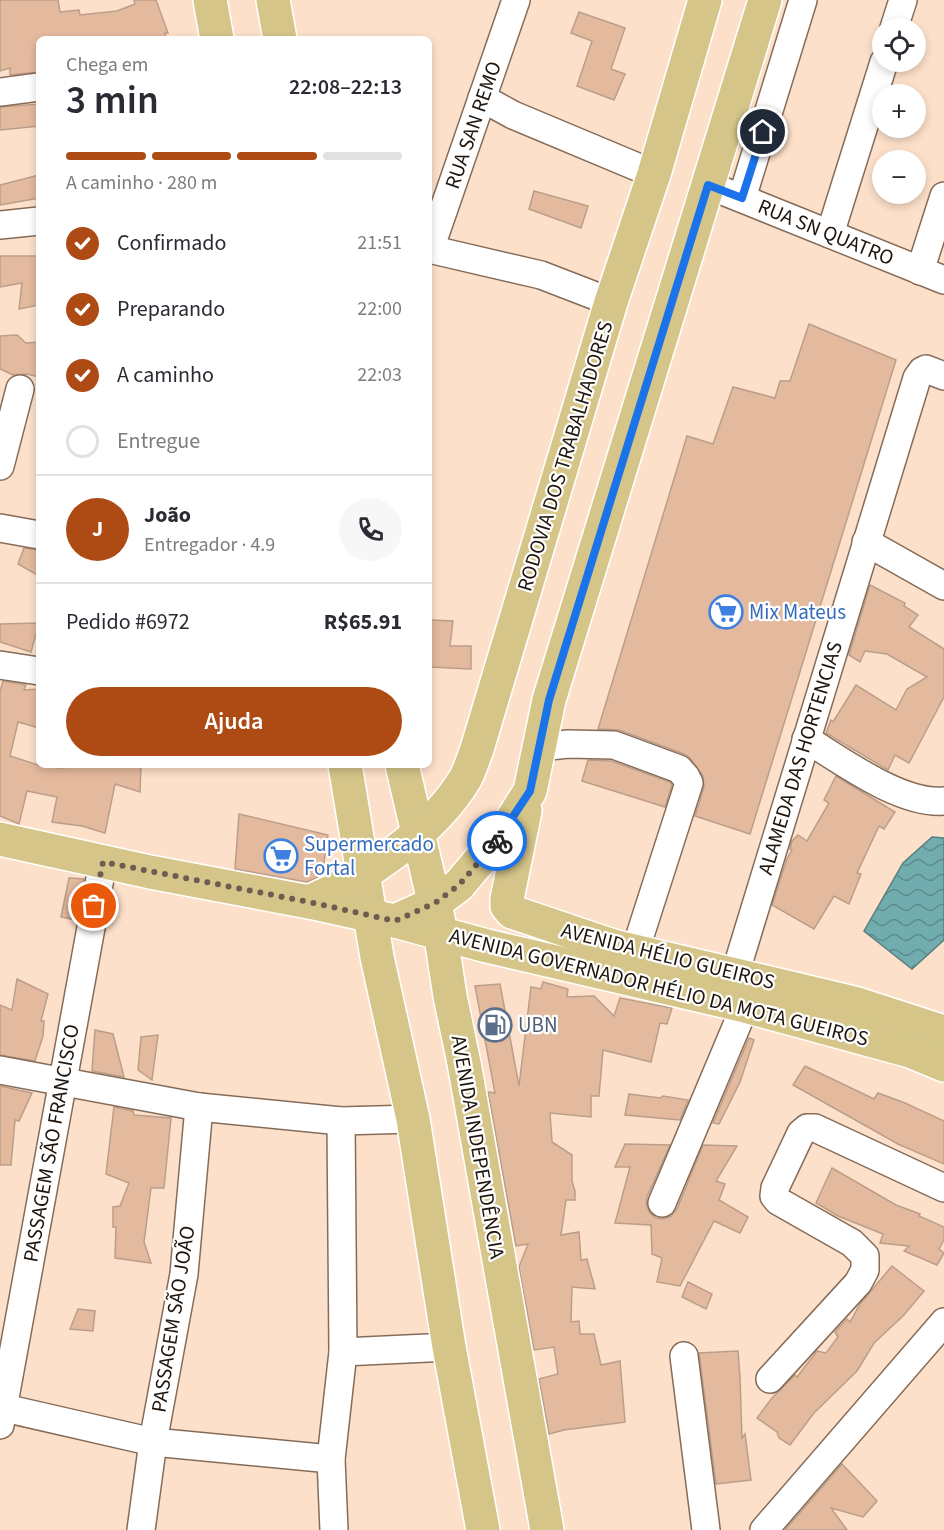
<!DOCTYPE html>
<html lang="pt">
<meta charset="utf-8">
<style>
:root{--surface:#fff;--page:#f7f7f7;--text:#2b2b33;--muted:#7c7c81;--line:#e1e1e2;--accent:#ae4a14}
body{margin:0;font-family:"Source Sans 3",sans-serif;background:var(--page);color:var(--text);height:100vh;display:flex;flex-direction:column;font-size:22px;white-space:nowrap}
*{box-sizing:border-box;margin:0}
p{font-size:20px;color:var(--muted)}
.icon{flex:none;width:33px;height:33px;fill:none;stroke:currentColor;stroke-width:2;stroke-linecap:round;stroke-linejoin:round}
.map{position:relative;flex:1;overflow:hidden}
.sheet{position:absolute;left:36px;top:36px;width:396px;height:732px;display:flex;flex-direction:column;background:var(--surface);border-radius:9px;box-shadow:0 3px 9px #0003}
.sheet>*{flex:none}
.fabs{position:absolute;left:872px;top:18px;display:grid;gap:12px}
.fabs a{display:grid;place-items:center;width:54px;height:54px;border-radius:50%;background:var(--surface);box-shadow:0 3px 9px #0003;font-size:30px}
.pin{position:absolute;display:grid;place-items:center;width:51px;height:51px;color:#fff;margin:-26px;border:3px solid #fff;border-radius:50%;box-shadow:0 2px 6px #0007}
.courier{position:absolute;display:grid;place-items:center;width:60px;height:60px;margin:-30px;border:4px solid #1a73e8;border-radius:50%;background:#fff;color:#222;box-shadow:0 2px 8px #0007}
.head em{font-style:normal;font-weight:600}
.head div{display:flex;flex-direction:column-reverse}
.head{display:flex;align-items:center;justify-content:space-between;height:102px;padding:0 30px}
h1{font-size:39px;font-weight:600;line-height:45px}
.bar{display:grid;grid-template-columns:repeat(4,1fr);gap:9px 6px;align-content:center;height:72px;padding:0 30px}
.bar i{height:8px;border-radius:4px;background:var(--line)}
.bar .on{background:var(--accent)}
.bar p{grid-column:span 4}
.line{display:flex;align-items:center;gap:15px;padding:0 30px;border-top:2px solid var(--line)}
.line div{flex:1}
.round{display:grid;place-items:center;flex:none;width:63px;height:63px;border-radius:32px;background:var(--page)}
ol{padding:0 30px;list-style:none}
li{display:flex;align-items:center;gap:18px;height:66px}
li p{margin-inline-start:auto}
li .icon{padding:6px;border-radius:50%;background:var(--accent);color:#fff;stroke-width:4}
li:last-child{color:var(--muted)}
li i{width:33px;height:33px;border:3px solid var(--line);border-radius:50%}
.cta{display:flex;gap:12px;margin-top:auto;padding:12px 30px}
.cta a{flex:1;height:69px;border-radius:36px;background:var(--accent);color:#fff;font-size:24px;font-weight:600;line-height:69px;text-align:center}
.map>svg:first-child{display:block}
.water{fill:url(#water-waves);stroke:#587f7e;stroke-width:1.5}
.building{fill:#e4ba9e;stroke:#bb9e8a;stroke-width:1.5}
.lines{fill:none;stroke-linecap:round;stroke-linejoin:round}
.minor-casing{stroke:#866c58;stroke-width:30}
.major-casing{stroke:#fff;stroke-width:36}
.minor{stroke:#fff;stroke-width:27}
.major{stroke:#d5c589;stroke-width:33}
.done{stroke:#6d5c4f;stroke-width:6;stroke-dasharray:0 10.8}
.route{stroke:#1a73e8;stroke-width:8}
.labels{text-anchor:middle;stroke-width:4.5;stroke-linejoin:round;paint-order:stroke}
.street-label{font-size:21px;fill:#1f150d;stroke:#fff}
.shop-label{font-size:21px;fill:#366cbe;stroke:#fff;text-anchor:start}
.service-label{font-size:21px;fill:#4e5e75;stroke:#fff;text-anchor:start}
</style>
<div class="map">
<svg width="944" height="1530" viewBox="0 0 944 1530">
<defs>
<pattern id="water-waves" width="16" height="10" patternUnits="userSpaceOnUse" patternTransform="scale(1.5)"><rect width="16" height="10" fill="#71acaf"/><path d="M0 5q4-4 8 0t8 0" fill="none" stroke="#5c8b8d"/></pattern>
</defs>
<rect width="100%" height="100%" fill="#fde0c9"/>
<polygon class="water" points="932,837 944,838 944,940 912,969 864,931 903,863"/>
<g class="building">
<polygon points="0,0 58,0 60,12 79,10 80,15 117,11 135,4 134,0 156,0 168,33 165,33 166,39 39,39 39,72 10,75 10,68 0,71"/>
<polygon points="579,12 625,28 611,69 625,74 614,100 577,86 592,41 571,33"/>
<polygon points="39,104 39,126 0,130 0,107"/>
<polygon points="39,175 39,198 0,205 0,185"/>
<polygon points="534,191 588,206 581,228 529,209"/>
<polygon points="0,256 39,256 39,305 19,309 22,283 0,287"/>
<polygon points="809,324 896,360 750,834 695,816 704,787 703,776 690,758 684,754 619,730 598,729 687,436 713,444 733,387 775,398 780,381 790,381"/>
<polygon points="17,335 26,343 39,342 39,377 27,374 13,375 0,369 0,336"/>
<polygon points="24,548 39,550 39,576 18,564"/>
<polygon points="870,585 905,603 904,606 918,615 909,627 944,649 944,697 909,763 895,755 888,770 826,733 831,720 833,722 856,685 896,710 907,689 927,677 887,654 865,651 860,662 849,655"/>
<polygon points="431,620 453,621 450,646 471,646 471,669 429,667"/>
<polygon points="39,623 31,652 0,642 0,624"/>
<polygon points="3,681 26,685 24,690 39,689 39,728 18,722 10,756 38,765 59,765 58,768 95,765 141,765 140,792 115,784 105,833 82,826 52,822 57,797 27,791 19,824 0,816 0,691"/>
<polygon points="588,760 611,761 670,782 672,785 665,807 582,781"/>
<polygon points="836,776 895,812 884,829 879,826 857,873 861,874 849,904 834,896 814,929 772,905 787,859 792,850 790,849 792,841 798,835 807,841 829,803 824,800"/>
<polygon points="239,814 328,835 322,875 307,882 235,869"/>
<polygon points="69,878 84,879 76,920 61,917"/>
<polygon points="17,979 48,994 41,1021 44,1021 43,1036 35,1061 0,1055 0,1005 12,1010"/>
<polygon points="543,982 568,989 567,997 594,996 614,1016 620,998 672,1008 667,1024 660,1023 651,1062 603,1050 599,1096 591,1096 591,1117 550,1113 552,1142 572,1155 572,1181 575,1191 575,1200 566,1200 561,1235 579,1232 581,1260 587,1259 595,1289 572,1287 571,1322 579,1321 580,1334 594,1334 601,1365 620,1361 625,1422 564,1430 549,1434 539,1379 558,1374 554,1347 534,1350 519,1267 528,1244 516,1246 488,1092 495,1093 475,986 500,984 519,1086 531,987 541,989"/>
<polygon points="95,1030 113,1034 124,1077 92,1071"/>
<polygon points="158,1035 152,1080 138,1070 141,1037"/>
<polygon points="749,1038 754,1040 740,1082 719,1124 713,1123"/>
<polygon points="805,1066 874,1099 878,1093 905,1103 944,1121 944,1164 898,1144 793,1085"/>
<polygon points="0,1086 32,1093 19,1121 15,1120 11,1165 0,1165"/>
<polygon points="629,1094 660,1098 663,1096 688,1100 680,1120 625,1115"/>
<polygon points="114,1107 133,1111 134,1115 171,1118 164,1188 151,1188 144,1242 151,1263 115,1258 116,1227 113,1227 113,1207 120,1206 129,1183 106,1174"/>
<polygon points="625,1144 670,1145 647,1197 646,1204 650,1213 656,1218 663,1219 671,1216 677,1209 703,1145 737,1146 716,1181 725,1184 719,1200 748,1217 740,1233 714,1221 680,1286 657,1282 662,1258 652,1254 651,1225 615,1223 630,1167 615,1167"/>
<polygon points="832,1168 896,1205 920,1214 919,1216 944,1227 944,1240 939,1249 944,1253 937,1265 904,1251 909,1246 880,1243 883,1234 838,1216 816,1203"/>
<polygon points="892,1266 924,1291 903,1316 874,1343 857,1371 814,1413 790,1445 779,1438 777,1432 757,1418 772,1398 795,1375 797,1377 817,1351 826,1353 838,1337 835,1332 847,1319 850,1322 860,1304"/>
<polygon points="688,1282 712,1294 706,1309 682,1297"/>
<polygon points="78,1309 95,1311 93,1331 70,1329"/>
<polygon points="738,1351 740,1377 742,1438 745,1434 751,1480 716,1484 699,1353"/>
<polygon points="842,1464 877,1501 863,1517 831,1508 847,1530 785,1530"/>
</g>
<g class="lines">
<defs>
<g id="minor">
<polyline points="894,28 903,0"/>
<polyline points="0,92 39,87"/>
<polyline points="482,98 513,115 654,174"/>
<polyline points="708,185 944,280"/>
<polyline points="742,198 803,0"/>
<polyline points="0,225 39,221"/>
<polyline points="830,234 884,62"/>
<polyline points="429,249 541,275 611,302"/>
<polyline points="430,249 516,0"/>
<polyline points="920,271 944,196"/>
<polyline points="0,466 20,389"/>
<polyline points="0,528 39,535"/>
<polyline points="866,542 944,586"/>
<polyline points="0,665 39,671"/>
<path d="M 806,739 C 842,761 901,805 944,801"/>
<polyline points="540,747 568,744 614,745 679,769 686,777 689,783 635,951"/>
<polyline points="735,974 917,378 922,371 926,369 944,376"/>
<polyline points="0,1070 199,1107 341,1121 413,1119"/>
<polyline points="662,1203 745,1006"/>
<polyline points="343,1352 449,1347"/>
<polyline points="684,1356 706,1530"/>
<polyline points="770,1379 858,1283 865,1270 865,1256 852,1243 778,1201 774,1196 775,1188 801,1133 807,1128 815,1128 944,1188"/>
<polyline points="0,1407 153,1442 331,1459"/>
<polyline points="0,1425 103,862"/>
<polyline points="141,1530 153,1442 184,1274 199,1107"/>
<polyline points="334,1530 331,1459 343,1352 341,1121"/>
<polyline points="764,1530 944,1322"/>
</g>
<g id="major">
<polyline points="210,0 217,39"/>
<polyline points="273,0 280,39"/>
<polyline points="345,765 377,957 413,1119 449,1347 483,1530"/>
<polyline points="402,765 438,918 450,996 464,1063 547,1530"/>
<polyline points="525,811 507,899 507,906 512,912 613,946 854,1003 944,1032"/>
<polyline points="0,839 150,872 309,902 395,921 487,946 745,1006 910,1051 944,1065"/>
<path d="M 309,902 C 365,878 433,832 465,779 C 470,770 473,759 477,749 L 611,302 L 654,174 L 705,0"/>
<polyline points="395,921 435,903 459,885 506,829 530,791 549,700 765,0"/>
</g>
</defs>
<use href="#minor" class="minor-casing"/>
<use href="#major" class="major-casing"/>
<use href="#minor" class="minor"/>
<use href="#major" class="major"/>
</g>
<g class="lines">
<polyline class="done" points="94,906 103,862 309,902 395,921 435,903 459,885 497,841"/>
<polyline class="route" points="497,841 530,791 549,700 708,185 742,198 763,132"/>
</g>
<defs>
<symbol id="supermarket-ring" viewBox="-11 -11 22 22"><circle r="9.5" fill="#fff" stroke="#3f7fe0" stroke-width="1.5"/><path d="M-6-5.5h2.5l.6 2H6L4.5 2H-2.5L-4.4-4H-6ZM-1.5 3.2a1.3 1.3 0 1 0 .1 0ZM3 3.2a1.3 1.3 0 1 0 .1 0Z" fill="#3f7fe0"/></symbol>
<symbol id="fuel-ring" viewBox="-11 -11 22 22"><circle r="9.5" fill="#fff" stroke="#5c6f8a" stroke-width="1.5"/><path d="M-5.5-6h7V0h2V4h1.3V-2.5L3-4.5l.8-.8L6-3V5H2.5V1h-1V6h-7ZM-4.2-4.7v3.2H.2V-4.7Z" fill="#5c6f8a"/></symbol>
</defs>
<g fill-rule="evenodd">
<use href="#supermarket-ring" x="707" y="593" width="38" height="38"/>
<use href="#supermarket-ring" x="262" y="837" width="38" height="38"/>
<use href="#fuel-ring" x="476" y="1006" width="38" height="38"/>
</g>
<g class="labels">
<g class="street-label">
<text transform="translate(473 125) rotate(-71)" y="7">RUA SAN REMO</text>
<text transform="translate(826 232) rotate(22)" y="7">RUA SN QUATRO</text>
<text transform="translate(565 456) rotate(-73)" y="7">RODOVIA DOS TRABALHADORES</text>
<text transform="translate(800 758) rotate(-73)" y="7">ALAMEDA DAS HORTENCIAS</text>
<text transform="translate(668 956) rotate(14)" y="7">AVENIDA HÉLIO GUEIROS</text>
<text transform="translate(659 987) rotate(14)" y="7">AVENIDA GOVERNADOR HÉLIO DA MOTA GUEIROS</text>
<text transform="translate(51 1143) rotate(-80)" y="7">PASSAGEM SÃO FRANCISCO</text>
<text transform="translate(478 1147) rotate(80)" y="7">AVENIDA INDEPENDÊNCIA</text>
<text transform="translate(173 1319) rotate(-81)" y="7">PASSAGEM SÃO JOÃO</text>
</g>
<g class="shop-label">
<text x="749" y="619">Mix Mateus</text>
<text x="304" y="851">Supermercado<tspan x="304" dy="24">Fortal</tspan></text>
</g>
<g class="service-label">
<text x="518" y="1032">UBN</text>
</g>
</g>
</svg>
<div class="fabs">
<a><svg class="icon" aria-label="locate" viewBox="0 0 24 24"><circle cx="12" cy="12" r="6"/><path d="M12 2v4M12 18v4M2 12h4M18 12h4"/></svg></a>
<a>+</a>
<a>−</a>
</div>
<div class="pin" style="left:94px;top:906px;background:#ea580c"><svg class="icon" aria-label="bag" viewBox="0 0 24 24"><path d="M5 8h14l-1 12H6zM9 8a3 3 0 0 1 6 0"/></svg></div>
<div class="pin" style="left:763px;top:132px;background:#1f2937"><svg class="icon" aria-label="home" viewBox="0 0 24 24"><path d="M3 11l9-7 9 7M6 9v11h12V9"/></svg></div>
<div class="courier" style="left:497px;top:841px"><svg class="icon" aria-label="bike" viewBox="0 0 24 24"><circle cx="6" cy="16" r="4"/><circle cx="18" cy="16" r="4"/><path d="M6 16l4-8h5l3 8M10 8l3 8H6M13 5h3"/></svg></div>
<section class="sheet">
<div class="head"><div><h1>3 min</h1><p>Chega em</p></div><em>22:08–22:13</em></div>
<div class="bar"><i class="on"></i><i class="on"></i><i class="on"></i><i></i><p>A caminho · 280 m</p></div>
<ol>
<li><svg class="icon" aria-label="check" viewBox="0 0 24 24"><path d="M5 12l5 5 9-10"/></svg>Confirmado<p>21:51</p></li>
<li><svg class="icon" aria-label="check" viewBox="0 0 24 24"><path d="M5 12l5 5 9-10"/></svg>Preparando<p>22:00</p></li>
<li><svg class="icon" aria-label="check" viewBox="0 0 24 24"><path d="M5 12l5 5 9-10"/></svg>A caminho<p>22:03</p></li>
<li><i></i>Entregue</li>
</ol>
<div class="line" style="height:108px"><b class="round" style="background:var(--accent);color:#fff">J</b><div><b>João</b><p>Entregador · 4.9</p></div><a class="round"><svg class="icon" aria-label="phone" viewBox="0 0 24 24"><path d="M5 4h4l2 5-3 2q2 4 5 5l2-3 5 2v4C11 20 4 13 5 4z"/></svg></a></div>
<div class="line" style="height:78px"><div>Pedido #6972</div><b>R$65.91</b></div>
<div class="cta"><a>Ajuda</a></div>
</section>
</div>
